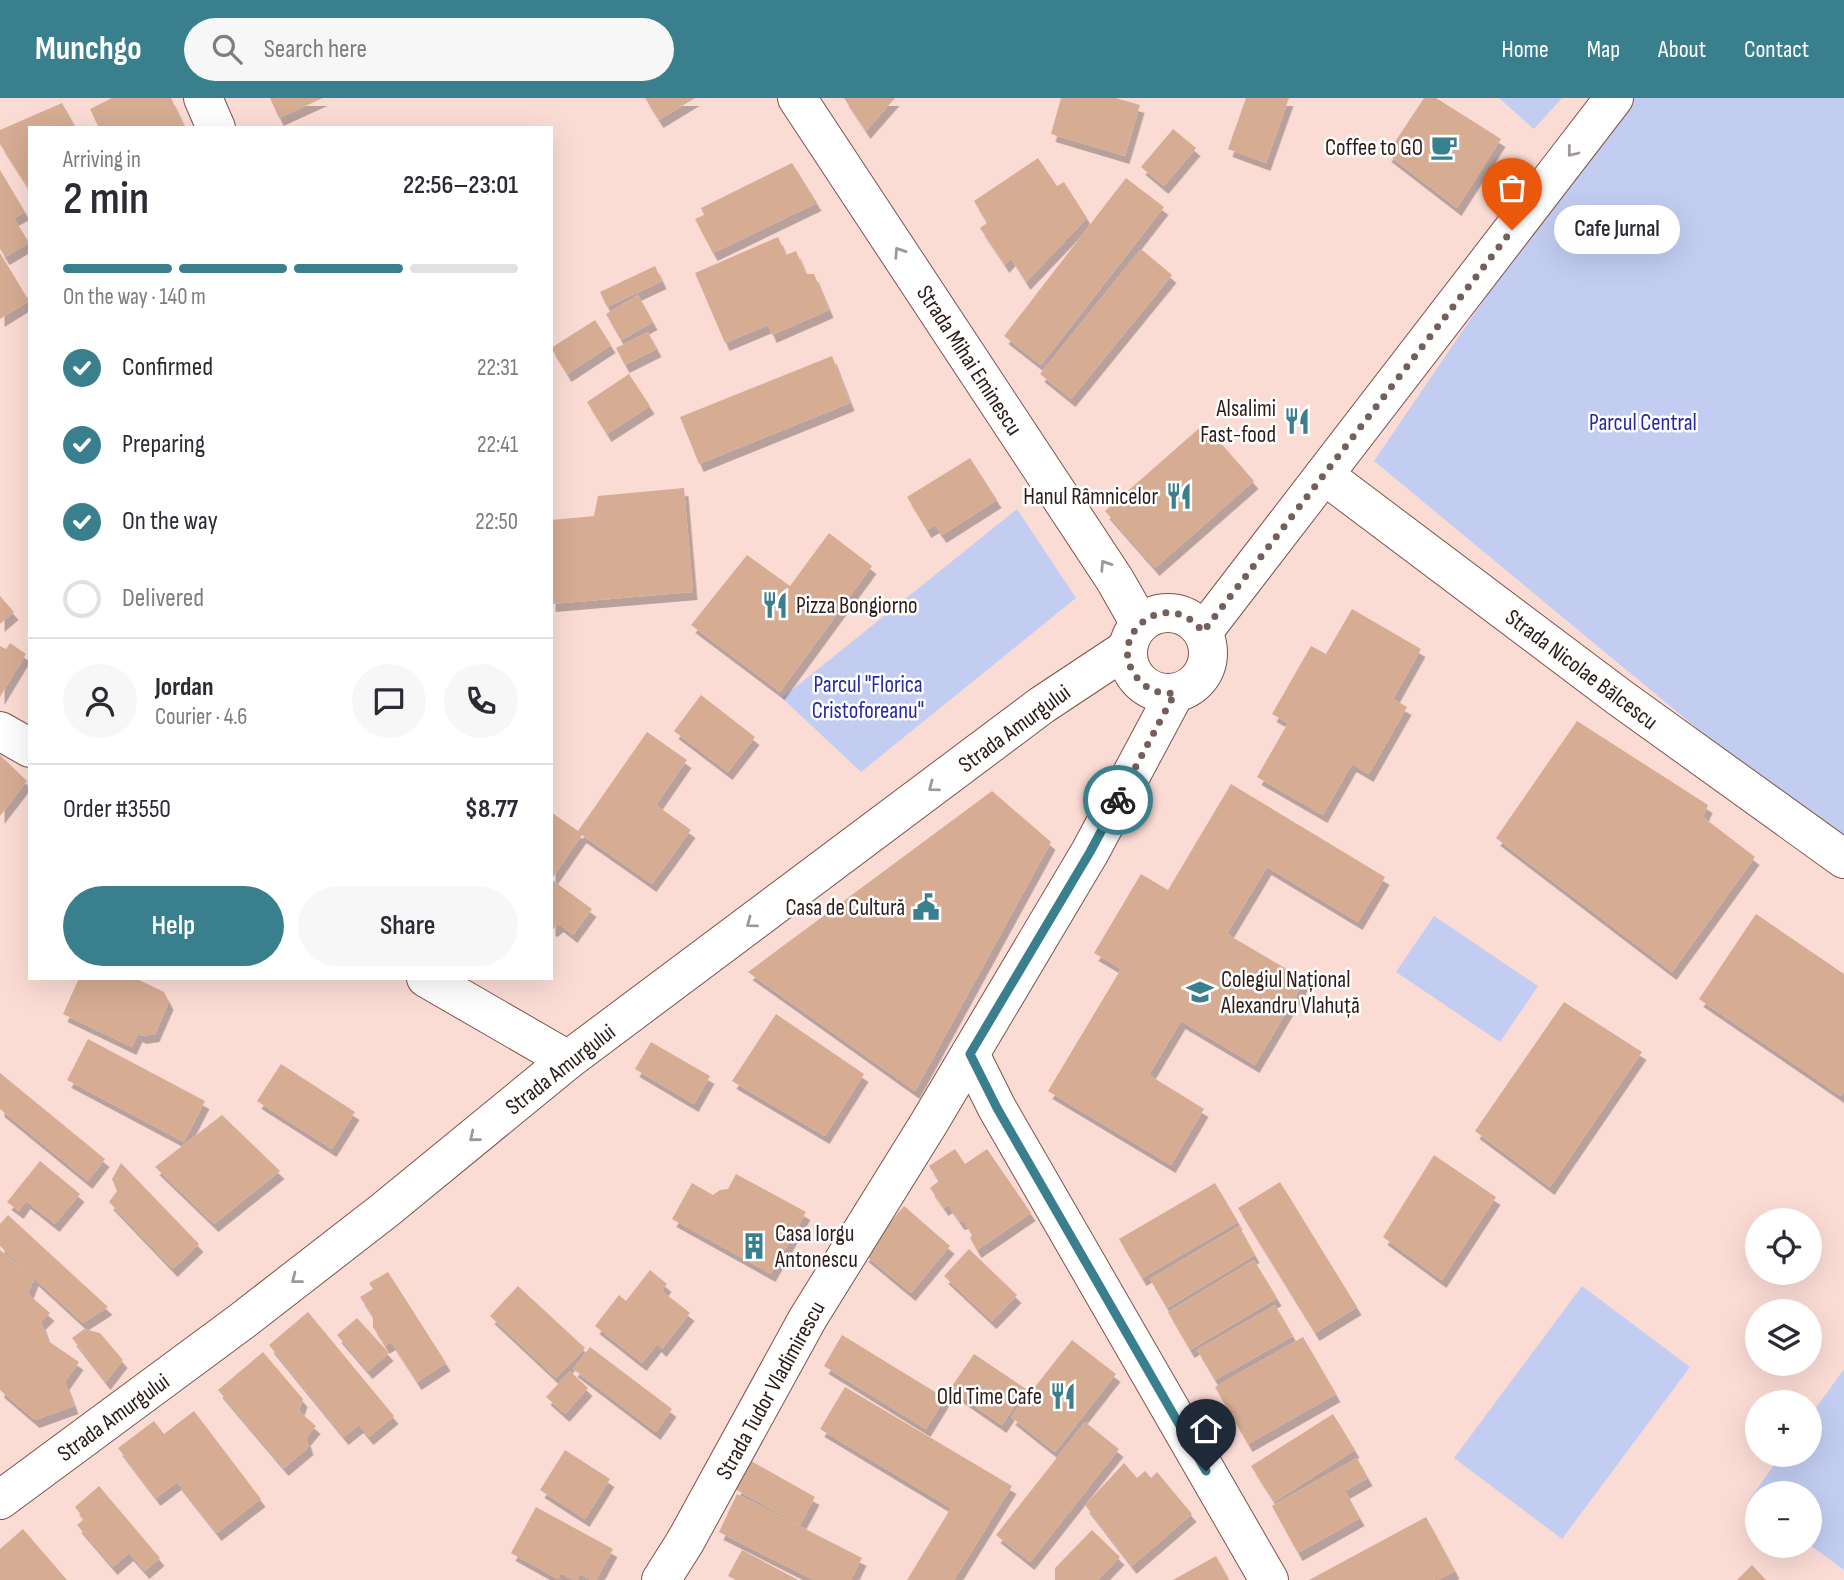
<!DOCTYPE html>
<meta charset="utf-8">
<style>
:root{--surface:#fff;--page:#f7f7f7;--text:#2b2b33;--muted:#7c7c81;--line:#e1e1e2;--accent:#3a7f8d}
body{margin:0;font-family:"Sofia Sans Condensed",sans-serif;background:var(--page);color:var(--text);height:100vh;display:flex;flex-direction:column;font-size:26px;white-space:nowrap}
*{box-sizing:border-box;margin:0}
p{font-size:23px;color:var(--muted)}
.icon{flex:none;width:38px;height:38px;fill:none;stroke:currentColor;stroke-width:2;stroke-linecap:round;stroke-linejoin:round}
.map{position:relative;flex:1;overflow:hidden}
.panel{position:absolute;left:28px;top:28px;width:525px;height:854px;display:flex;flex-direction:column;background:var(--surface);border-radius:0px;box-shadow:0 7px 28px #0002}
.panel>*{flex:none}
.controls{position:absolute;left:1745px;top:1110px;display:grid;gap:14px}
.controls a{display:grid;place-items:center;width:77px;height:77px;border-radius:50%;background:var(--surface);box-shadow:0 7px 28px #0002;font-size:35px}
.pin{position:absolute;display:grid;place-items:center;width:60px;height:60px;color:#fff;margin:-72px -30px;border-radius:50% 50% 50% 0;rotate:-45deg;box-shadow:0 0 7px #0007}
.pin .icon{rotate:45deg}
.courier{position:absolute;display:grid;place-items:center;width:70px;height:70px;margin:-35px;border:5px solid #3a7f8d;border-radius:50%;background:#fff;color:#222;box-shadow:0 2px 9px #0007}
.bubble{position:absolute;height:49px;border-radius:24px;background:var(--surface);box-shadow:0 7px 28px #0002;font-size:23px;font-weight:600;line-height:49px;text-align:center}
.head em{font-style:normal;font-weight:600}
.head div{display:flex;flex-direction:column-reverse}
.head{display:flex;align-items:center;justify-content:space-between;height:119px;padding:0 35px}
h1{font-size:46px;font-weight:600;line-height:52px}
.bar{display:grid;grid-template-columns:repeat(4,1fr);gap:10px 7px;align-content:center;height:84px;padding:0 35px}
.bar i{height:9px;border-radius:5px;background:var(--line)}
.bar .current{background:var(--accent)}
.bar p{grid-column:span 4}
.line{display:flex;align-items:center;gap:18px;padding:0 35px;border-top:2px solid var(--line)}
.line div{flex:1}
.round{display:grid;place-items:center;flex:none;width:74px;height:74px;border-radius:37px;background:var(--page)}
ol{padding:0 35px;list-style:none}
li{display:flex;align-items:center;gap:21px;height:77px}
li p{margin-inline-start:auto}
li .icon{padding:7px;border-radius:50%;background:var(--accent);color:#fff;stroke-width:4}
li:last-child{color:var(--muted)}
li i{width:38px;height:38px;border:4px solid var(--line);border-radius:50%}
.action{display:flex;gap:14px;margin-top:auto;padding:14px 35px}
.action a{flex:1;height:80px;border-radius:42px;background:var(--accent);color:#fff;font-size:28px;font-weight:600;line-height:80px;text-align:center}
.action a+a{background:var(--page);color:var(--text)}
header{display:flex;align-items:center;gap:42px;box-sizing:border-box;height:98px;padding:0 35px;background:var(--accent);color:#fff}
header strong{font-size:33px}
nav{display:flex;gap:38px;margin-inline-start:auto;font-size:24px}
.search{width:490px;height:63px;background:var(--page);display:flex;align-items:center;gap:18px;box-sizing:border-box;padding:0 24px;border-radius:38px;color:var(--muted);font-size:26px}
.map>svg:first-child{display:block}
.green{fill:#c2cdf1}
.building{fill:#d6ac93;filter:url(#shadow)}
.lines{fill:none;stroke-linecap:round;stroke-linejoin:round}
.minor-casing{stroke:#7e534a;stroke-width:40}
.tertiary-casing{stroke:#7e534a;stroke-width:40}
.minor{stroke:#fff;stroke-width:38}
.tertiary{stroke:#fff;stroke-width:38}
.oneway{stroke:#a09897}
.done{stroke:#755f5a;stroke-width:7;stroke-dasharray:0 12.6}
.route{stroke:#3a7f8d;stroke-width:9}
.labels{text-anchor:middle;stroke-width:5;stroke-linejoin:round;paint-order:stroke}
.poi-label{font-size:23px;fill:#2d1b17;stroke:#fff;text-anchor:end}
.street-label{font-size:23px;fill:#2d1b17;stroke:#fff}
.park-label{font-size:23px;fill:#2728a4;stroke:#fff}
</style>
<header>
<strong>Munchgo</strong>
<div class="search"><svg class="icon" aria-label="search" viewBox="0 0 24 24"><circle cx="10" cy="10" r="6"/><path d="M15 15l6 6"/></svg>Search here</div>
<nav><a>Home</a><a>Map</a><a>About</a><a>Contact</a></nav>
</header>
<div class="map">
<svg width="1844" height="1482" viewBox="0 0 1844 1482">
<defs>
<filter id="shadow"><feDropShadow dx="4.5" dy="8" stdDeviation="0" flood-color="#0004"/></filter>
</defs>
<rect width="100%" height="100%" fill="#fbdcd5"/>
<g class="green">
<polygon points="1499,0 1562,0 1534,31"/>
<polygon points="1621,0 1844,0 1844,752 1374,363"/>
<polygon points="1017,411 1076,500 861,674 782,600"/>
<polygon points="1434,818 1538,888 1500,944 1396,874"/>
<polygon points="1582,1188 1690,1269 1562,1441 1454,1360"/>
<polygon points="1844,1271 1844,1472 1810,1447 1810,1395 1757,1395 1757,1409 1749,1402 1782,1356 1810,1356 1810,1318"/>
</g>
<g class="building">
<polygon points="112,0 171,0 185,30 99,30 90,11"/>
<polygon points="270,0 323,0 279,20"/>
<polygon points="645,0 695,0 659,22"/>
<polygon points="844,0 895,0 866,33"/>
<polygon points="1061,0 1116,0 1140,7 1125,58 1051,36"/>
<polygon points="1246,0 1289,0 1266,65 1228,51"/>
<polygon points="1424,0 1436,0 1501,41 1457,110 1387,56"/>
<polygon points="62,5 76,30 30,30 30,93 0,46 0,32"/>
<polygon points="1173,31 1196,50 1164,88 1141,69"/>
<polygon points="1038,60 1057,88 1064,84 1087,120 1026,184 1011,160 1005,167 980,130 987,125 974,103"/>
<polygon points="792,65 817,105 713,155 695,121 704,117 701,110"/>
<polygon points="0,72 25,114 14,120 29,145 5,159 0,151"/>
<polygon points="1126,80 1164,109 1041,267 1004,238"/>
<polygon points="778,139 786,157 796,153 806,176 814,176 829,212 772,237 768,227 725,245 695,175"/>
<polygon points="1141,151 1172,177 1071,301 1040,276"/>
<polygon points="0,155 29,203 0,221"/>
<polygon points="655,168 662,183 607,209 600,194"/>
<polygon points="638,197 653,224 621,242 606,216"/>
<polygon points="595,222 611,247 567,276 551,250"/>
<polygon points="648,234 657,251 625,267 616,250"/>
<polygon points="832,258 850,305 699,366 680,319"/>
<polygon points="629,276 650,308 607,336 587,304"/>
<polygon points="1204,326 1254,383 1155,470 1105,413"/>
<polygon points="970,360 997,402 942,437 935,427 927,432 907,399"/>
<polygon points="684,390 693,494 551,506 551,422 594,418 598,398"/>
<polygon points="829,435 872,468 780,594 691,527 747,457 790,488"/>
<polygon points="0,498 14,514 0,526"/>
<polygon points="1352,511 1421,551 1393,601 1407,609 1369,676 1352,666 1323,717 1257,679 1288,625 1272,616 1311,548 1326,556"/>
<polygon points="10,545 26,556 0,599 0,548 6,551"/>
<polygon points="701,597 755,639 728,674 674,633"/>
<polygon points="1577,623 1708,707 1703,719 1755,759 1672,874 1496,740"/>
<polygon points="647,634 687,662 656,707 691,732 652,786 582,737 553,779 551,777 551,714 578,733"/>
<polygon points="0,657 27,683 0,718"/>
<polygon points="1231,686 1385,779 1358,824 1267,769 1227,836 1305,882 1255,967 1181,923 1149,977 1204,1011 1171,1067 1048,993 1121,871 1094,855 1141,776 1168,792"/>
<polygon points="992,693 1051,744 915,993 748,874"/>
<polygon points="551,781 592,811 573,837 559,826 553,831 551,830"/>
<polygon points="1756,816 1844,876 1844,993 1841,998 1699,901"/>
<polygon points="79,880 135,880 164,894 169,904 155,936 142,938 138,936 132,949 63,916"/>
<polygon points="1564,904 1642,954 1550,1089 1475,1033"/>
<polygon points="776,916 864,976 825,1038 732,983"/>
<polygon points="88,941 205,1003 184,1044 67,982"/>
<polygon points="651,944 710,978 694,1006 635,971"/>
<polygon points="281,966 355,1014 332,1051 257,1003"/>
<polygon points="0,975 105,1061 88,1083 0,1011"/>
<polygon points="222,1017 280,1073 214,1126 155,1069"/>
<polygon points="955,1051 965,1066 987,1051 1031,1115 977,1152 970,1140 972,1137 964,1123 960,1124 948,1107 944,1110 930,1090 939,1083 929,1068"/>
<polygon points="1434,1057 1496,1099 1442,1182 1383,1139"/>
<polygon points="40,1063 80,1096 55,1126 26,1103 19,1113 7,1104"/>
<polygon points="121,1065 199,1146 173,1171 109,1104 117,1093 112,1081"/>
<polygon points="736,1076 806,1114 771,1176 672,1121 692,1085 713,1097 720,1092 728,1091"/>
<polygon points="1280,1084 1357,1209 1315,1235 1238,1110"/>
<polygon points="1215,1085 1238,1124 1142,1180 1119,1141"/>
<polygon points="904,1108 950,1148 911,1195 864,1156"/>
<polygon points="8,1117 108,1209 83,1225 34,1180 28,1196 50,1215 41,1224 48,1243 79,1264 65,1284 74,1308 35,1322 0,1292 0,1152 32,1178 0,1148 0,1126"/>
<polygon points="1239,1128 1255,1157 1167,1210 1150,1181"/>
<polygon points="969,1151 1017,1197 992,1223 944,1178"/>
<polygon points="1254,1162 1277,1200 1190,1252 1168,1214"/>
<polygon points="650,1172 667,1186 662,1193 690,1215 662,1251 657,1246 642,1265 595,1228 619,1197 626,1203"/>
<polygon points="388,1174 446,1265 417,1284 391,1244 385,1248 373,1229 373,1219 360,1199 373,1191 369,1185"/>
<polygon points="518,1188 585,1250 556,1280 490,1218"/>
<polygon points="1275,1207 1293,1238 1215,1282 1197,1252"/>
<polygon points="308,1214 394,1318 369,1339 359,1327 344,1339 269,1247"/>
<polygon points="357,1220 389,1255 368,1273 337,1237"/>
<polygon points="84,1231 100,1235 123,1262 106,1284 72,1240"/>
<polygon points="842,1237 945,1300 926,1331 824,1268"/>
<polygon points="1303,1239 1336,1296 1248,1346 1215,1289"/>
<polygon points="1072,1242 1116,1276 1055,1354 1011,1319"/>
<polygon points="590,1249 672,1311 656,1334 573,1271"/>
<polygon points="263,1254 303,1301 299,1313 316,1328 306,1340 309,1349 284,1370 218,1292"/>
<polygon points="974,1256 1026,1291 1002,1327 950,1291"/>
<polygon points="570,1273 588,1290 565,1316 546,1299"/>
<polygon points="845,1289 1012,1388 954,1482 907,1482 951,1410 820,1331"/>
<polygon points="194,1313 261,1401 217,1435 177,1384 156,1400 118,1350 154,1323 164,1336"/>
<polygon points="1333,1316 1355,1352 1274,1404 1251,1368"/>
<polygon points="1085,1324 1119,1351 1030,1464 996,1437"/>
<polygon points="565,1352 610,1381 585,1421 540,1392"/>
<polygon points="1357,1360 1368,1380 1345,1393 1360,1420 1298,1455 1272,1408"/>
<polygon points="751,1363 815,1399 800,1427 735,1391"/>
<polygon points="1124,1365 1137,1380 1145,1373 1151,1380 1157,1374 1192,1416 1132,1468 1085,1407"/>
<polygon points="99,1388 160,1460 145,1473 129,1455 113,1469 77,1427 84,1421 75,1409"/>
<polygon points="737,1396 862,1460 851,1482 814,1482 719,1434"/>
<polygon points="536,1409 613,1451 596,1482 591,1482 580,1476 577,1482 574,1482 561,1475 558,1481 511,1455"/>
<polygon points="1426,1419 1455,1473 1437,1482 1309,1482"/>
<polygon points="23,1431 67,1482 0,1482 0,1451"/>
<polygon points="1092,1432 1120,1459 1098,1482 1055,1482 1055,1470"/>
<polygon points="742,1452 798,1482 736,1482 728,1478"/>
<polygon points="1216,1458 1229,1482 1173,1482"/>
<polygon points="1752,1467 1766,1482 1737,1482"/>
</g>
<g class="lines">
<defs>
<g id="minor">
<polyline points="203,0 216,30"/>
<polyline points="0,633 30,650"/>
<polyline points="426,880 568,962"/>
</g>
<g id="tertiary">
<polyline points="797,0 1115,482 1140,526"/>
<polyline points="1324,377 1619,599 1844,761"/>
<circle cx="1168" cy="555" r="40"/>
<polyline points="1203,534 1614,0"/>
<polyline points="970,956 997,1010 1269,1482"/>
<polyline points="0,1402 242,1223 385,1112 568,962 1042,607 1128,550"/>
<polyline points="661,1482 685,1444 808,1220 929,1025 1090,754 1175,595"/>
</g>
</defs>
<use href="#minor" class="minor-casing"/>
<use href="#tertiary" class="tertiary-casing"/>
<use href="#minor" class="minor"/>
<use href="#tertiary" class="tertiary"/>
</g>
<defs><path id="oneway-chevron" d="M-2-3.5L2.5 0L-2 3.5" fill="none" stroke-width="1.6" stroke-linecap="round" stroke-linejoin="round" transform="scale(1.75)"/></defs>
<g class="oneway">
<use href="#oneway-chevron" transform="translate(1572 54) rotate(128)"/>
<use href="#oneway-chevron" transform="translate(899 154) rotate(-123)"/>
<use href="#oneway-chevron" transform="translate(1105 467) rotate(-123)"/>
<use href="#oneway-chevron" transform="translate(933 689) rotate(143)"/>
<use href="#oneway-chevron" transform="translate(751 825) rotate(143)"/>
<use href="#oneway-chevron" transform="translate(474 1039) rotate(141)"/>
<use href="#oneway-chevron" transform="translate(296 1181) rotate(142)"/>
</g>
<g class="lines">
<path class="done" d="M 1118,702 L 1175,595 C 1161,596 1149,593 1140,583 C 1100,542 1165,484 1203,534 L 1512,132"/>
<polyline class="route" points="1118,702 1090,754 970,956 997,1010 1206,1373"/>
</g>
<defs>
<symbol id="cafe-bare" viewBox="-9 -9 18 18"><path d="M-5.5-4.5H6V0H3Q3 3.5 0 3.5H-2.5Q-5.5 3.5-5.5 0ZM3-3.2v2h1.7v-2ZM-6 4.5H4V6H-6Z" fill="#3a7f8d" stroke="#fff" stroke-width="2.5" paint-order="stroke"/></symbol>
<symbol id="restaurant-bare" viewBox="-9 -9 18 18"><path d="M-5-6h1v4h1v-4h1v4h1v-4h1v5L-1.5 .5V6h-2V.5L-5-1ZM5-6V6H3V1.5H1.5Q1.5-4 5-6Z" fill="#3a7f8d" stroke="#fff" stroke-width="2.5" paint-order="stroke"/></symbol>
<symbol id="civic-bare" viewBox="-9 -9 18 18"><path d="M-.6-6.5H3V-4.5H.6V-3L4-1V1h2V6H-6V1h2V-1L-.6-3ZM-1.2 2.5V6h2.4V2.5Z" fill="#3a7f8d" stroke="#fff" stroke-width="2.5" paint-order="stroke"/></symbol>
<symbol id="school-bare" viewBox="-9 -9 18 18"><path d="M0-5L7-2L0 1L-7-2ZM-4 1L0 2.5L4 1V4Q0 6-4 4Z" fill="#3a7f8d" stroke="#fff" stroke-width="2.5" paint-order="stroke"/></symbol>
<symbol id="building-bare" viewBox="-9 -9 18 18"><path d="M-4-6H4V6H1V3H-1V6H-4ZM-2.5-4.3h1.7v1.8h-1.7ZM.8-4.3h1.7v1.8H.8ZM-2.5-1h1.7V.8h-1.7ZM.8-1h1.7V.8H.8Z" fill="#3a7f8d" stroke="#fff" stroke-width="2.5" paint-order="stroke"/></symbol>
</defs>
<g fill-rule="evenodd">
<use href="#cafe-bare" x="1425" y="30" width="38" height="38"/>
<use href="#restaurant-bare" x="1278" y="304" width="38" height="38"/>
<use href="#restaurant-bare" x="1160" y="379" width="38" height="38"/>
<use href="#restaurant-bare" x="756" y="488" width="38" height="38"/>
<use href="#civic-bare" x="907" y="790" width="38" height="38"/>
<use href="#school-bare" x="1181" y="875" width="38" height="38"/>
<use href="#building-bare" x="735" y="1129" width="38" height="38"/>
<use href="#restaurant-bare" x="1044" y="1279" width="38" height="38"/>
</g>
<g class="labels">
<g class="poi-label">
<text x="1423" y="57">Coffee to GO</text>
<text x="1276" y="318">Alsalimi<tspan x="1276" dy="26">Fast-food</tspan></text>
<text x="1158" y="406">Hanul Râmnicelor</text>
<text x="796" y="515" text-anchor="start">Pizza Bongiorno</text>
<text x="905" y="817">Casa de Cultură</text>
<text x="1221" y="889" text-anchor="start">Colegiul Național<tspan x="1221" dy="26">Alexandru Vlahuță</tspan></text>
<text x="775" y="1143" text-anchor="start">Casa Iorgu<tspan x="775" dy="26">Antonescu</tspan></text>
<text x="1042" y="1306">Old Time Cafe</text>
</g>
<g class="street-label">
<text transform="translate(970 262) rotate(57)" y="8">Strada Mihai Eminescu</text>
<text transform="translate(1582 571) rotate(37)" y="8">Strada Nicolae Bălcescu</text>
<text transform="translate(1014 630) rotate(-36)" y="8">Strada Amurgului</text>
<text transform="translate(560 971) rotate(-38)" y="8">Strada Amurgului</text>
<text transform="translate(770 1292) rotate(-61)" y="8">Strada Tudor Vladimirescu</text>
<text transform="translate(113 1319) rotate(-36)" y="8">Strada Amurgului</text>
</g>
<g class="park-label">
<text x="1643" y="332">Parcul Central</text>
<text x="868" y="594">Parcul "Florica<tspan x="868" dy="26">Cristoforeanu"</tspan></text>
</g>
</g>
</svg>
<div class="controls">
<a><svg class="icon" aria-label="locate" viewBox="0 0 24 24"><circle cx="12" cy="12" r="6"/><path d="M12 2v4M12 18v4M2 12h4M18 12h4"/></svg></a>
<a><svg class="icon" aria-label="layers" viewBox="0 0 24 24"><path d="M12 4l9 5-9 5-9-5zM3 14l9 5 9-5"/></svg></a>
<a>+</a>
<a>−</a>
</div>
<div class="pin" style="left:1512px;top:132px;background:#ea580c"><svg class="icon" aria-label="bag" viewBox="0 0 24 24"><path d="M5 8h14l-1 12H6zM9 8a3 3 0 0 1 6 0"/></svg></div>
<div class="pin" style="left:1206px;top:1373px;background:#1f2937"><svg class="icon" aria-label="home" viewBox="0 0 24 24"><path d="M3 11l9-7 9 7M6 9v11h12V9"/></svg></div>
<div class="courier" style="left:1118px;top:702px"><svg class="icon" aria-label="bike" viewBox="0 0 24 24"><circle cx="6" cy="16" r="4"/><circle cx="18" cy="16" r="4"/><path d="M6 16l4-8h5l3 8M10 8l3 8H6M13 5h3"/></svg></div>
<div class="bubble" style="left:1554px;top:107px;width:126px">Cafe Jurnal</div>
<section class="panel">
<div class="head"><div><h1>2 min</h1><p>Arriving in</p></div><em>22:56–23:01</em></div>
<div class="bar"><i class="current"></i><i class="current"></i><i class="current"></i><i></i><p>On the way · 140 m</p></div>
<ol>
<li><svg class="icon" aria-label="check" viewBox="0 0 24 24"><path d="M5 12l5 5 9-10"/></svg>Confirmed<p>22:31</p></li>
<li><svg class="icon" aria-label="check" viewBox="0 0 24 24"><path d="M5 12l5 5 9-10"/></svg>Preparing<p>22:41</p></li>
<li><svg class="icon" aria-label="check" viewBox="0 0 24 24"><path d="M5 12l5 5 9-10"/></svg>On the way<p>22:50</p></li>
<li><i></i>Delivered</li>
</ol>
<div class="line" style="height:126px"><a class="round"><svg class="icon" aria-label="person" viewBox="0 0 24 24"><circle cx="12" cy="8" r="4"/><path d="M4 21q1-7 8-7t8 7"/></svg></a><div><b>Jordan</b><p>Courier · 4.6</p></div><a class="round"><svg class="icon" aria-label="chat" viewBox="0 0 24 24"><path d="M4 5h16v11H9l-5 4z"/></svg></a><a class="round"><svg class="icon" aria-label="phone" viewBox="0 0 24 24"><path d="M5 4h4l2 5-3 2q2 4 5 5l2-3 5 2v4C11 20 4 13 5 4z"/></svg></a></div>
<div class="line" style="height:91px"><div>Order #3550</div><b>$8.77</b></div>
<div class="action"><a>Help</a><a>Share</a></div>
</section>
</div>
